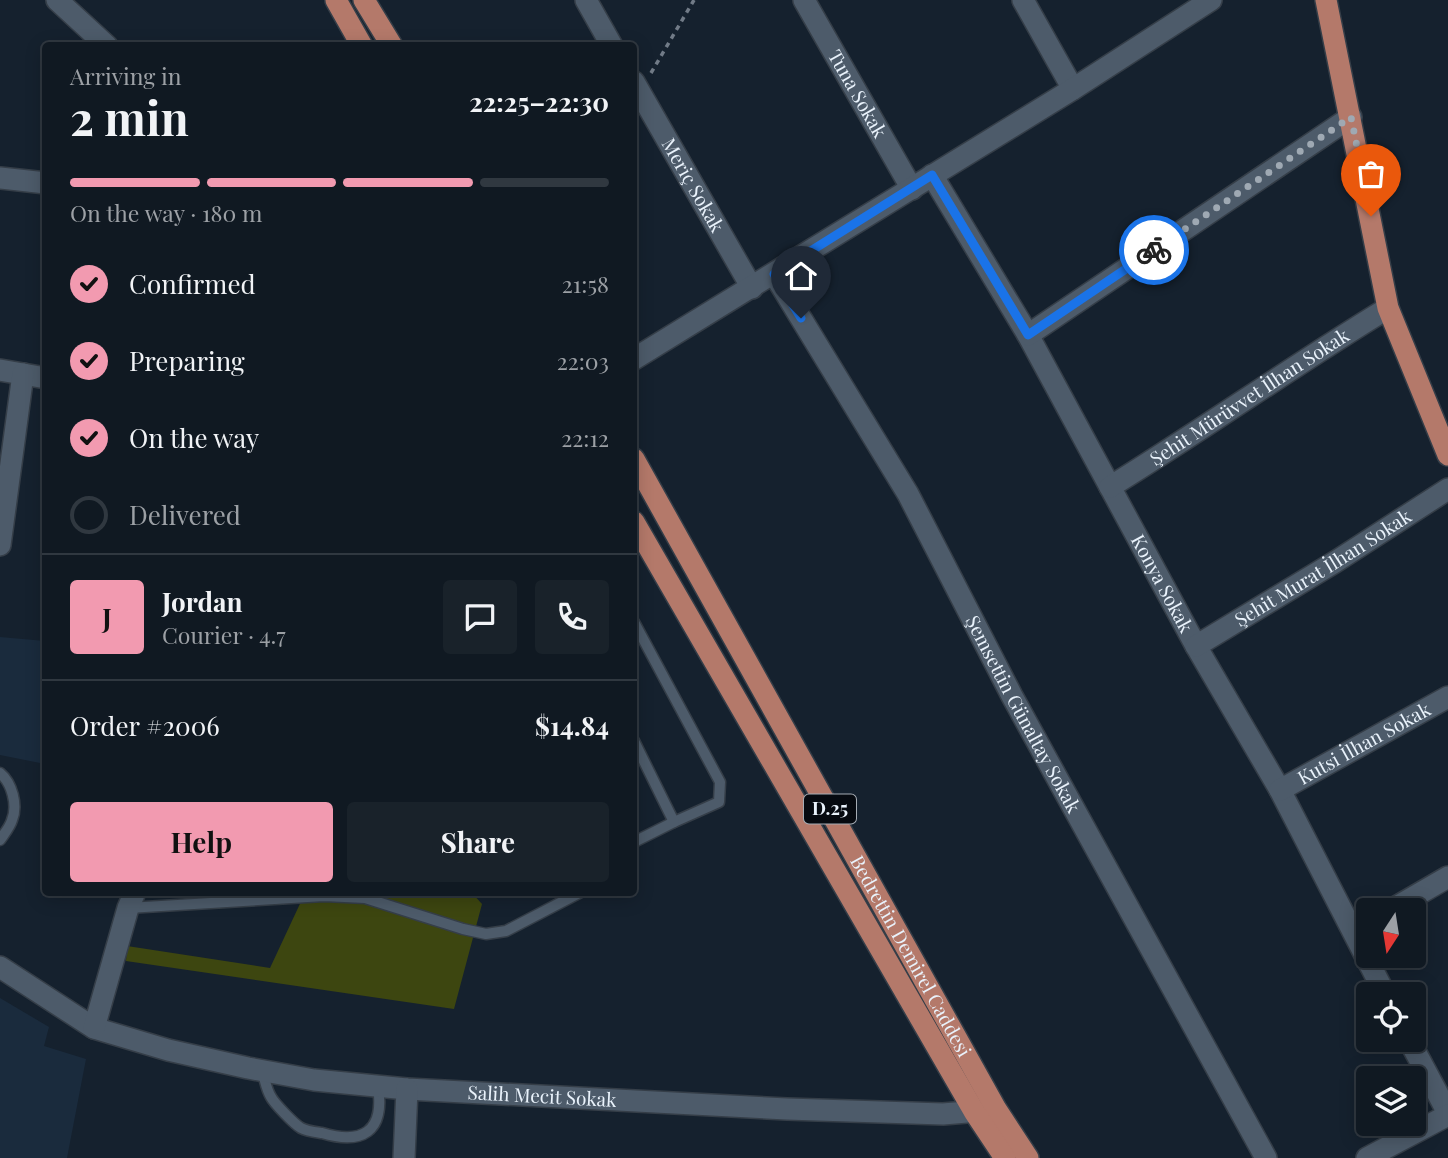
<!DOCTYPE html>
<meta charset="utf-8">
<style>
:root{--surface:#101922;--page:#19222a;--text:#f1f3f6;--muted:#9ca0a5;--line:#303840;--accent:#f29ab0}
body{margin:0;font-family:"Playfair Display",serif;background:var(--page);color:var(--text);height:100vh;display:flex;flex-direction:column;font-size:26px;white-space:nowrap}
*{box-sizing:border-box;margin:0}
p{font-size:23px;color:var(--muted)}
.icon{flex:none;width:38px;height:38px;fill:none;stroke:currentColor;stroke-width:2;stroke-linecap:round;stroke-linejoin:round}
.map{position:relative;flex:1;overflow:hidden}
.drawer{position:absolute;left:42px;top:42px;width:595px;height:854px;display:flex;flex-direction:column;background:var(--surface);border-radius:7px;box-shadow:0 4px 18px #0003,0 0 0 2px var(--line)}
.drawer>*{flex:none}
.needle{width:46px;rotate:192deg}
.tools{position:absolute;left:1356px;top:898px;display:grid;gap:14px}
.tools a{display:grid;place-items:center;width:70px;height:70px;border-radius:7px;background:var(--surface);box-shadow:0 4px 18px #0003,0 0 0 2px var(--line);font-size:35px}
.pin{position:absolute;display:grid;place-items:center;width:60px;height:60px;color:#fff;margin:-72px -30px;border-radius:50% 50% 50% 0;rotate:-45deg;box-shadow:0 0 7px #0007}
.pin .icon{rotate:45deg}
.courier{position:absolute;display:grid;place-items:center;width:70px;height:70px;margin:-35px;border:5px solid #1a73e8;border-radius:50%;background:#fff;color:#222;box-shadow:0 2px 9px #0007}
.summary em{font-style:normal;font-weight:700}
.summary div{display:flex;flex-direction:column-reverse}
.summary{display:flex;align-items:center;justify-content:space-between;height:119px;padding:0 28px}
h1{font-size:46px;font-weight:700;line-height:52px}
.bar{display:grid;grid-template-columns:repeat(4,1fr);gap:10px 7px;align-content:center;height:84px;padding:0 28px}
.bar i{height:9px;border-radius:5px;background:var(--line)}
.bar .current{background:var(--accent)}
.bar p{grid-column:span 4}
.line{display:flex;align-items:center;gap:18px;padding:0 28px;border-top:2px solid var(--line)}
.line div{flex:1}
.round{display:grid;place-items:center;flex:none;width:74px;height:74px;border-radius:7px;background:var(--page)}
ol{padding:0 28px;list-style:none}
li{display:flex;align-items:center;gap:21px;height:77px}
li p{margin-inline-start:auto}
li .icon{padding:7px;border-radius:50%;background:var(--accent);color:#111;stroke-width:4}
li:last-child{color:var(--muted)}
li i{width:38px;height:38px;border:4px solid var(--line);border-radius:50%}
.button{display:flex;gap:14px;margin-top:auto;padding:14px 28px}
.button a{flex:1;height:80px;border-radius:7px;background:var(--accent);color:#111;font-size:28px;font-weight:700;line-height:80px;text-align:center}
.button a+a{background:var(--page);color:var(--text)}
.map>svg:first-child{display:block}
.built{fill:#1a2b3d}
.green{fill:#3d4610}
.lines{fill:none;stroke-linecap:round;stroke-linejoin:round}
.lane-casing{stroke:#353e48;stroke-width:13}
.street-casing{stroke:#353e48;stroke-width:24}
.secondary-casing{stroke:#353e48;stroke-width:24}
.primary-casing{stroke:#353e48;stroke-width:24}
.path{stroke:#717b87;stroke-width:3.5;stroke-dasharray:5 5;stroke-linecap:butt}
.lane{stroke:#4d5b6a;stroke-width:10}
.street{stroke:#4d5b6a;stroke-width:21}
.secondary{stroke:#4d5b6a;stroke-width:21}
.primary{stroke:#b4796a;stroke-width:21}
.done{stroke:#9fa9b3;stroke-width:7;stroke-dasharray:0 12.6}
.route{stroke:#1a73e8;stroke-width:9}
.labels{text-anchor:middle;stroke-width:5;stroke-linejoin:round;paint-order:stroke}
.shield{fill:#060a10;stroke:#a5acb4;stroke-width:2}
.shield-label{font-size:18px;font-weight:bold;fill:#e9f2fb}
.street-label{font-size:19px;fill:#e9f2fb;stroke:#060a10}
</style>
<div class="map">
<svg width="1448" height="1158" viewBox="0 0 1448 1158">
<rect width="100%" height="100%" fill="#15212e"/>
<g class="built">
<polygon points="0,637 45,641 45,764 0,755"/>
<polygon points="0,998 49,1027 44,1046 86,1059 67,1158 0,1158"/>
</g>
<polygon class="green" points="305,893 472,893 482,904 454,1009 126,961 127,946 270,968"/>
<g class="lines">
<defs>
<g id="lane">
<polyline points="634,622 720,782 719,802 674,822"/>
<polyline points="634,741 674,822 634,842"/>
<path d="M 0,773 C 12,783 18,805 12,820 C 10,827 4,834 0,840"/>
<polyline points="128,908 324,896 365,898 463,929 486,934 506,931 581,892"/>
<path d="M 262,1071 C 265,1079 266,1089 271,1097 C 274,1103 294,1124 301,1128 C 306,1131 315,1132 322,1133 C 362,1145 385,1132 378,1087"/>
</g>
<g id="street">
<polyline points="57,0 107,46"/>
<polyline points="586,0 612,46"/>
<path id="s1" d="M 804,0 L 912,189"/>
<polyline points="1023,0 1073,89"/>
<path id="s2" d="M 634,82 L 752,288"/>
<path id="s3" d="M 932,175 L 1028,335 L 1196,646 L 1280,790 L 1385,994"/>
<polyline points="0,178 46,183"/>
<path id="s4" d="M 774,274 L 908,494 L 1012,696 L 1266,1158"/>
<polyline points="1028,335 1351,117"/>
<polyline points="0,370 46,378"/>
<path id="s5" d="M 1110,487 C 1204,429 1294,365 1388,308"/>
<polyline points="0,545 23,374"/>
<path id="s6" d="M 1196,646 L 1335,562 L 1448,489"/>
<path id="s7" d="M 1280,790 L 1448,697"/>
<polyline points="1391,910 1448,877"/>
<path id="s8" d="M 0,967 L 94,1028 L 168,1050 L 248,1068 L 314,1080 L 407,1089 L 787,1109 L 943,1114 L 991,1110"/>
<polyline points="94,1028 128,908 135,892"/>
<polyline points="1409,1040 1448,1113"/>
<polyline points="404,1158 407,1089"/>
<polyline points="1367,1158 1448,1115"/>
</g>
<polyline id="secondary" points="634,359 1073,89 1211,0"/>
<g id="primary">
<polyline points="336,0 362,46"/>
<polyline points="364,0 392,46"/>
<polyline points="1326,0 1388,308 1448,455"/>
<path id="s9" d="M 634,459 L 996,1109 L 1028,1158"/>
<polyline points="634,522 975,1113 1005,1158"/>
</g>
</defs>
<use href="#lane" class="lane-casing"/>
<use href="#street" class="street-casing"/>
<use href="#secondary" class="secondary-casing"/>
<use href="#primary" class="primary-casing"/>
<polyline class="path" points="651,73 694,0"/>
<use href="#lane" class="lane"/>
<use href="#street" class="street"/>
<use href="#secondary" class="secondary"/>
<use href="#primary" class="primary"/>
</g>
<g class="lines">
<polyline class="done" points="1154,250 1351,117 1371,216"/>
<polyline class="route" points="801,318 774,274 932,175 1028,335 1154,250"/>
</g>
<g class="labels">
<rect class="shield" x="804" y="794.5" width="52" height="29" rx="5"/>
<g class="shield-label">
<text x="830" y="815">D.25</text>
</g>
<g class="street-label">
<text dy="7" stroke="none"><textPath href="#s1" startOffset="108">Tuna Sokak</textPath></text>
<text dy="7" stroke="none"><textPath href="#s2" startOffset="119">Meriç Sokak</textPath></text>
<text dy="7" stroke="none"><textPath href="#s5" startOffset="166">Şehit Mürüvvet İlhan Sokak</textPath></text>
<text dy="7" stroke="none"><textPath href="#s6" startOffset="149">Şehit Murat İlhan Sokak</textPath></text>
<text dy="7" stroke="none"><textPath href="#s3" startOffset="469">Konya Sokak</textPath></text>
<text dy="7" stroke="none"><textPath href="#s4" startOffset="506">Şemsettin Günaltay Sokak</textPath></text>
<text dy="7" stroke="none"><textPath href="#s7" startOffset="96">Kutsi İlhan Sokak</textPath></text>
<text dy="7" stroke="none"><textPath href="#s9" startOffset="569">Bedrettin Demirel Caddesi</textPath></text>
<text dy="7" stroke="none"><textPath href="#s8" startOffset="567">Salih Mecit Sokak</textPath></text>
</g>
</g>
</svg>
<div class="tools">
<a><svg class="needle" viewBox="-14 -14 28 28"><path d="M0-13l5 13h-10z" fill="#e53935"/><path d="M0 13l5-13h-10z" fill="#9ca0a5"/></svg></a>
<a><svg class="icon" aria-label="locate" viewBox="0 0 24 24"><circle cx="12" cy="12" r="6"/><path d="M12 2v4M12 18v4M2 12h4M18 12h4"/></svg></a>
<a><svg class="icon" aria-label="layers" viewBox="0 0 24 24"><path d="M12 4l9 5-9 5-9-5zM3 14l9 5 9-5"/></svg></a>
</div>
<div class="pin" style="left:1371px;top:216px;background:#ea580c"><svg class="icon" aria-label="bag" viewBox="0 0 24 24"><path d="M5 8h14l-1 12H6zM9 8a3 3 0 0 1 6 0"/></svg></div>
<div class="pin" style="left:801px;top:318px;background:#1f2937"><svg class="icon" aria-label="home" viewBox="0 0 24 24"><path d="M3 11l9-7 9 7M6 9v11h12V9"/></svg></div>
<div class="courier" style="left:1154px;top:250px"><svg class="icon" aria-label="bike" viewBox="0 0 24 24"><circle cx="6" cy="16" r="4"/><circle cx="18" cy="16" r="4"/><path d="M6 16l4-8h5l3 8M10 8l3 8H6M13 5h3"/></svg></div>
<section class="drawer">
<div class="summary"><div><h1>2 min</h1><p>Arriving in</p></div><em>22:25–22:30</em></div>
<div class="bar"><i class="current"></i><i class="current"></i><i class="current"></i><i></i><p>On the way · 180 m</p></div>
<ol>
<li><svg class="icon" aria-label="check" viewBox="0 0 24 24"><path d="M5 12l5 5 9-10"/></svg>Confirmed<p>21:58</p></li>
<li><svg class="icon" aria-label="check" viewBox="0 0 24 24"><path d="M5 12l5 5 9-10"/></svg>Preparing<p>22:03</p></li>
<li><svg class="icon" aria-label="check" viewBox="0 0 24 24"><path d="M5 12l5 5 9-10"/></svg>On the way<p>22:12</p></li>
<li><i></i>Delivered</li>
</ol>
<div class="line" style="height:126px"><b class="round" style="background:var(--accent);color:#111">J</b><div><b>Jordan</b><p>Courier · 4.7</p></div><a class="round"><svg class="icon" aria-label="chat" viewBox="0 0 24 24"><path d="M4 5h16v11H9l-5 4z"/></svg></a><a class="round"><svg class="icon" aria-label="phone" viewBox="0 0 24 24"><path d="M5 4h4l2 5-3 2q2 4 5 5l2-3 5 2v4C11 20 4 13 5 4z"/></svg></a></div>
<div class="line" style="height:91px"><div>Order #2006</div><b>$14.84</b></div>
<div class="button"><a>Help</a><a>Share</a></div>
</section>
</div>
